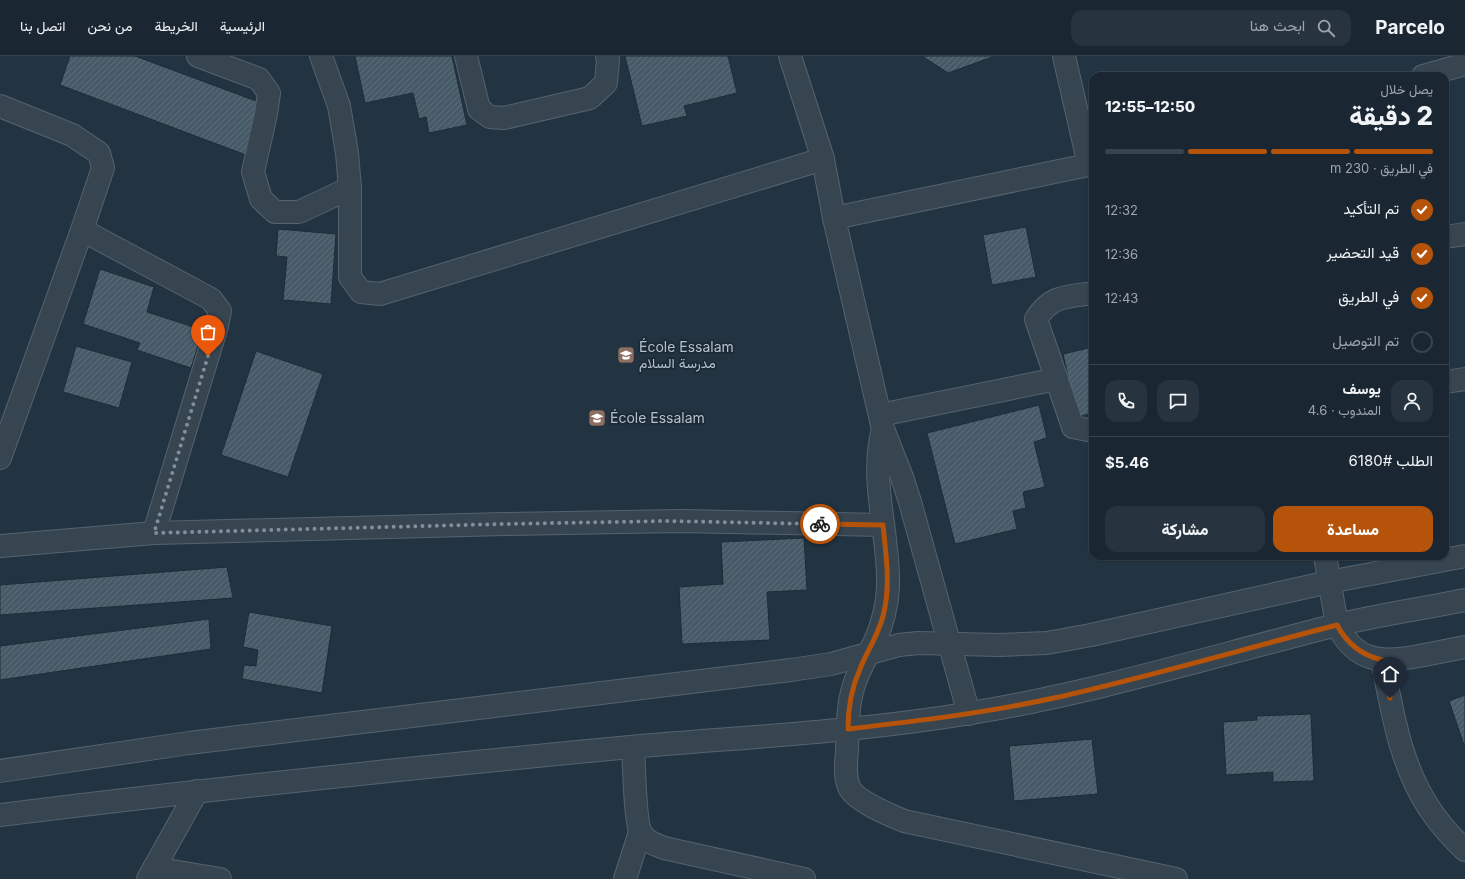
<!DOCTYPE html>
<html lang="ar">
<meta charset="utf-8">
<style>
:root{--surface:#1a2732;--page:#27333e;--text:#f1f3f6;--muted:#9fa5ac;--line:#38444d;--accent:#b45309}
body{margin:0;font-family:Inter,Vazirmatn,sans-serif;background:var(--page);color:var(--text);direction:rtl;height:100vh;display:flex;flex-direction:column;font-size:15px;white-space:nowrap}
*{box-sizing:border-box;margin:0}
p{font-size:13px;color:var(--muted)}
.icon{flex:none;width:22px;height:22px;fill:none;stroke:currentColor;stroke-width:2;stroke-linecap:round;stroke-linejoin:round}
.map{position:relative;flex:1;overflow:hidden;direction:ltr}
.side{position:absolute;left:1089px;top:16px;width:360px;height:488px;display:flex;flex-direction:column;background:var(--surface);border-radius:12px;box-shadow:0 1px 3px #0004,0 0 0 1px var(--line);direction:rtl}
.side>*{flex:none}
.pin{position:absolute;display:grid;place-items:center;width:34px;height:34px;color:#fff;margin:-41px -17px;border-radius:50% 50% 50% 0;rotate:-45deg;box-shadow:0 0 4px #0007}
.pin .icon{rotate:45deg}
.courier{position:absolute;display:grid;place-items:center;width:40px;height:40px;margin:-20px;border:3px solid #b45309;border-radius:50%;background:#fff;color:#222;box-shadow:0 1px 5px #0007}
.summary em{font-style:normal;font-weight:800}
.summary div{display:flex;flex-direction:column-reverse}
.summary{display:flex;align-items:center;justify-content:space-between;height:68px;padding:0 16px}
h1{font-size:26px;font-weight:800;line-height:30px}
.bar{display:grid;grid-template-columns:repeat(4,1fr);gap:6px 4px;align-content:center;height:48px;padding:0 16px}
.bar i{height:5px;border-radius:3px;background:var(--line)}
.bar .current{background:var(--accent)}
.bar p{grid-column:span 4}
.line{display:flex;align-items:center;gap:10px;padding:0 16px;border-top:1px solid var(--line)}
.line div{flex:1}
.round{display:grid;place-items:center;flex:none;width:42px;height:42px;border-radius:12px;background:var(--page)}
ol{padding:0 16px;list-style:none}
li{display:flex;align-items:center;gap:12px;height:44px}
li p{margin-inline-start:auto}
li .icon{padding:4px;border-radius:50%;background:var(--accent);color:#fff;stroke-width:4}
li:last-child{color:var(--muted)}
li i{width:22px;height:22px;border:2px solid var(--line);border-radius:50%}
.button{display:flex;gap:8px;margin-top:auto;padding:8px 16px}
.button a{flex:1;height:46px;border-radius:12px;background:var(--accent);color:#fff;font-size:16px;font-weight:800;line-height:46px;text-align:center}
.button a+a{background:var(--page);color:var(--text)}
header{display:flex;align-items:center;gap:24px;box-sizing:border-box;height:56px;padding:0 20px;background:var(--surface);border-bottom:1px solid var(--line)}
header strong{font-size:19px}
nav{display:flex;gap:22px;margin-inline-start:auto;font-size:14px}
.search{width:280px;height:36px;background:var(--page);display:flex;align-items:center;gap:10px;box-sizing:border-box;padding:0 14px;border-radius:12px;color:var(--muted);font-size:15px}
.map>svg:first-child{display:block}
.building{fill:url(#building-hatch);stroke:#1e2c38}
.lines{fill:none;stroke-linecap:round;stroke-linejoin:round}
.minor-casing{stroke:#55636f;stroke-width:24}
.minor{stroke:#374551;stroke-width:22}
.done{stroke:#808f9c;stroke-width:4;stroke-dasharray:0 7.2}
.route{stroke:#b45309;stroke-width:5}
.labels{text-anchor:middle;stroke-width:3.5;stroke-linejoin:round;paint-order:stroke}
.poi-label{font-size:14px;fill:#b3c0cc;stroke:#1c2a36;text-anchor:start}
</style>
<header>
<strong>Parcelo</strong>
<div class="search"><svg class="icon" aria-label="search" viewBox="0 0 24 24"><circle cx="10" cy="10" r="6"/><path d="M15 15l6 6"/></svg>ابحث هنا</div>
<nav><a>الرئيسية</a><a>الخريطة</a><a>من نحن</a><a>اتصل بنا</a></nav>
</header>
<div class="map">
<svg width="1465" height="823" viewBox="0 0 1465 823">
<defs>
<pattern id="building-hatch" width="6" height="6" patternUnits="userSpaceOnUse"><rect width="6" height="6" fill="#465a68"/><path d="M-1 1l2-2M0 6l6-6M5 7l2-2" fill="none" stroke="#5e707c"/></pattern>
</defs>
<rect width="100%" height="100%" fill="#223442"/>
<g class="building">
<polygon points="70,0 135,0 264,48 246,99 60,29"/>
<polygon points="355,0 452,0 467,69 429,77 426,61 419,63 413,37 365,47"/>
<polygon points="625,0 728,0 737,37 684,50 687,60 642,70"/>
<polygon points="922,0 995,0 948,17"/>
<polygon points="1026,171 1036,221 992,229 983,179"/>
<polygon points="278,173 336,178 331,248 283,244 287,201 276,200"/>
<polygon points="100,213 154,231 147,256 203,274 191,312 137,294 140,287 83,268"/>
<polygon points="76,290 132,306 119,352 63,336"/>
<polygon points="1093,291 1093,357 1077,361 1063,298"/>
<polygon points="256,295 323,318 288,421 221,399"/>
<polygon points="1039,349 1047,382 1034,386 1045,431 1023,436 1026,452 1013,455 1017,473 955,488 927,377"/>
<polygon points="804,482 807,534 767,536 770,584 682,588 679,531 723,528 721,486"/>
<polygon points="227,511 233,542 0,559 0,529"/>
<polygon points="249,556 332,570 322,637 242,623 244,609 256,610 258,594 243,591"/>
<polygon points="209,563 211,593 0,624 0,590"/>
<polygon points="1465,639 1465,692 1449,645"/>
<polygon points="1311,658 1314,725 1273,726 1273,716 1226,719 1223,666 1257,664 1257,660"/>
<polygon points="1092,683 1098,738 1014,745 1009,690"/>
</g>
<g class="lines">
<defs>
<g id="minor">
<polyline points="198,0 259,23 269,37 266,58 253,116 261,143 275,156 299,156 350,132 350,221 361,236 380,238 823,103"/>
<polyline points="321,0 339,50 347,97 350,132"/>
<polyline points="466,0 479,53 490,61 504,62 590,42 606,27 608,3 607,0"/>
<polyline points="790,0 823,103 834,162 883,373 902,421 910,446 969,658"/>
<polyline points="1064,0 1089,109"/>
<polyline points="1423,20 1462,9"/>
<polyline points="0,50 72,79 99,97 103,112 82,174 0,402"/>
<polyline points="834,162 1093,108"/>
<polyline points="82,174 211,243 220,255 217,270 154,477"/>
<polyline points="1445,181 1465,178"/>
<path d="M 1093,237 C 1067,241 1051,239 1036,263 L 1073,371 L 1093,375"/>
<polyline points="1445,326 1465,323"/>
<polyline points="880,359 1057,323"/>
<path d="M 883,373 C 869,426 890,479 888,532 C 887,550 882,569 875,585 C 868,599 860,611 855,626 C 847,648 848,671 847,694 C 846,707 844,722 850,733 C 858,746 890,759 904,765 L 1176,823"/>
<polyline points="0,490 154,477 504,468 681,465 883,469"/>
<path d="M 1325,500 L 1337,569 C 1356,607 1382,607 1419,600 C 1434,597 1450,594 1465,591"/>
<path d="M 1382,604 C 1392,654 1400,708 1429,752 C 1439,767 1452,782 1465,794"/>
<path d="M 633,691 C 634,707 635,767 641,777 C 646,786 655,788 664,792 L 804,823"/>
<polyline points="0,715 189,687 791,614 831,608 899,589 918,587 999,589 1047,587 1091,579 1329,526 1465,500"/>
<path d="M 0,759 C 210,733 420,711 630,691 C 744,681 858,676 971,657 C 1094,637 1213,600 1333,570 C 1376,559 1421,553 1465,544"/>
<polyline points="154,812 220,823"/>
<polyline points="148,823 197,735"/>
<polyline points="625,823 640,776"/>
</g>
</defs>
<use href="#minor" class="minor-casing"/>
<use href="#minor" class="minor"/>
</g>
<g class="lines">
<polyline class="done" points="208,300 154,477 504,468 666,465 820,468"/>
<path class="route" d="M 820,468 L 883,469 C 886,499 891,530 883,560 C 878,580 867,595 860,613 C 851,633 848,652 848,673 C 917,665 986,657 1054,642 C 1149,621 1243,593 1337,569 C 1347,588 1361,599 1382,604 L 1390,642"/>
</g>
<defs>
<symbol id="school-square" viewBox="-11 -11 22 22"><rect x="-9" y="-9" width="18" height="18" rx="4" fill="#8d6e63" stroke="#1c2a36"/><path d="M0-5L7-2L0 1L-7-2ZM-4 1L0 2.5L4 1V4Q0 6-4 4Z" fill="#fff"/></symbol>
</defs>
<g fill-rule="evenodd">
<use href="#school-square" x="616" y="289" width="20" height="20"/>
<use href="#school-square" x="587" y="352" width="20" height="20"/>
</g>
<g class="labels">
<g class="poi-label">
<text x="639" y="296">École Essalam<tspan x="639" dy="16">مدرسة السلام</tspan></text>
<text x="610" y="367">École Essalam</text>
</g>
</g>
</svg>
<div class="pin" style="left:208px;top:300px;background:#ea580c"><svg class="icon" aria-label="bag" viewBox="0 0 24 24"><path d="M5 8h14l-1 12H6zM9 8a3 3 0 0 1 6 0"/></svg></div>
<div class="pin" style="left:1390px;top:642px;background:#1f2937"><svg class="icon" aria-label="home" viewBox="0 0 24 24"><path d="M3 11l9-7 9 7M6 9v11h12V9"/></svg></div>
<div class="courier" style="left:820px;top:468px"><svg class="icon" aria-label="bike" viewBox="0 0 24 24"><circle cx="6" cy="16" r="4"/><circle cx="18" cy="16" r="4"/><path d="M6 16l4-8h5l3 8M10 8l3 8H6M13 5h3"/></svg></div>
<section class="side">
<div class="summary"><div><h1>2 دقيقة</h1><p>يصل خلال</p></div><em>12:50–12:55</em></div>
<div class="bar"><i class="current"></i><i class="current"></i><i class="current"></i><i></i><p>في الطريق · 230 m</p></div>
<ol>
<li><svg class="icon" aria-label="check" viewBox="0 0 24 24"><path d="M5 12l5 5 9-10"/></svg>تم التأكيد<p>12:32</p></li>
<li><svg class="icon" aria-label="check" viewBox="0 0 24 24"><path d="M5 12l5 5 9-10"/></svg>قيد التحضير<p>12:36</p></li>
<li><svg class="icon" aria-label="check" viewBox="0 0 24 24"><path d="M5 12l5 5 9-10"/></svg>في الطريق<p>12:43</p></li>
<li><i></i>تم التوصيل</li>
</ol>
<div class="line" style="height:72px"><a class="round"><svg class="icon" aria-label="person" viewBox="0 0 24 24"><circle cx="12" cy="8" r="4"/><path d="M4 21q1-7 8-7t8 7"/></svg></a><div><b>يوسف</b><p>المندوب · 4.6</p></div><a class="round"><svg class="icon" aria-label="chat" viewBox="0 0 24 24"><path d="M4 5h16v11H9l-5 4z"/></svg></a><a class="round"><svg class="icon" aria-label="phone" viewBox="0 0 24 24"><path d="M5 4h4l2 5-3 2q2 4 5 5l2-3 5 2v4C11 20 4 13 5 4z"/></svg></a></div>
<div class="line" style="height:52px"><div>الطلب #6180</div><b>$5.46</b></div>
<div class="button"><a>مساعدة</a><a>مشاركة</a></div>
</section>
</div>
